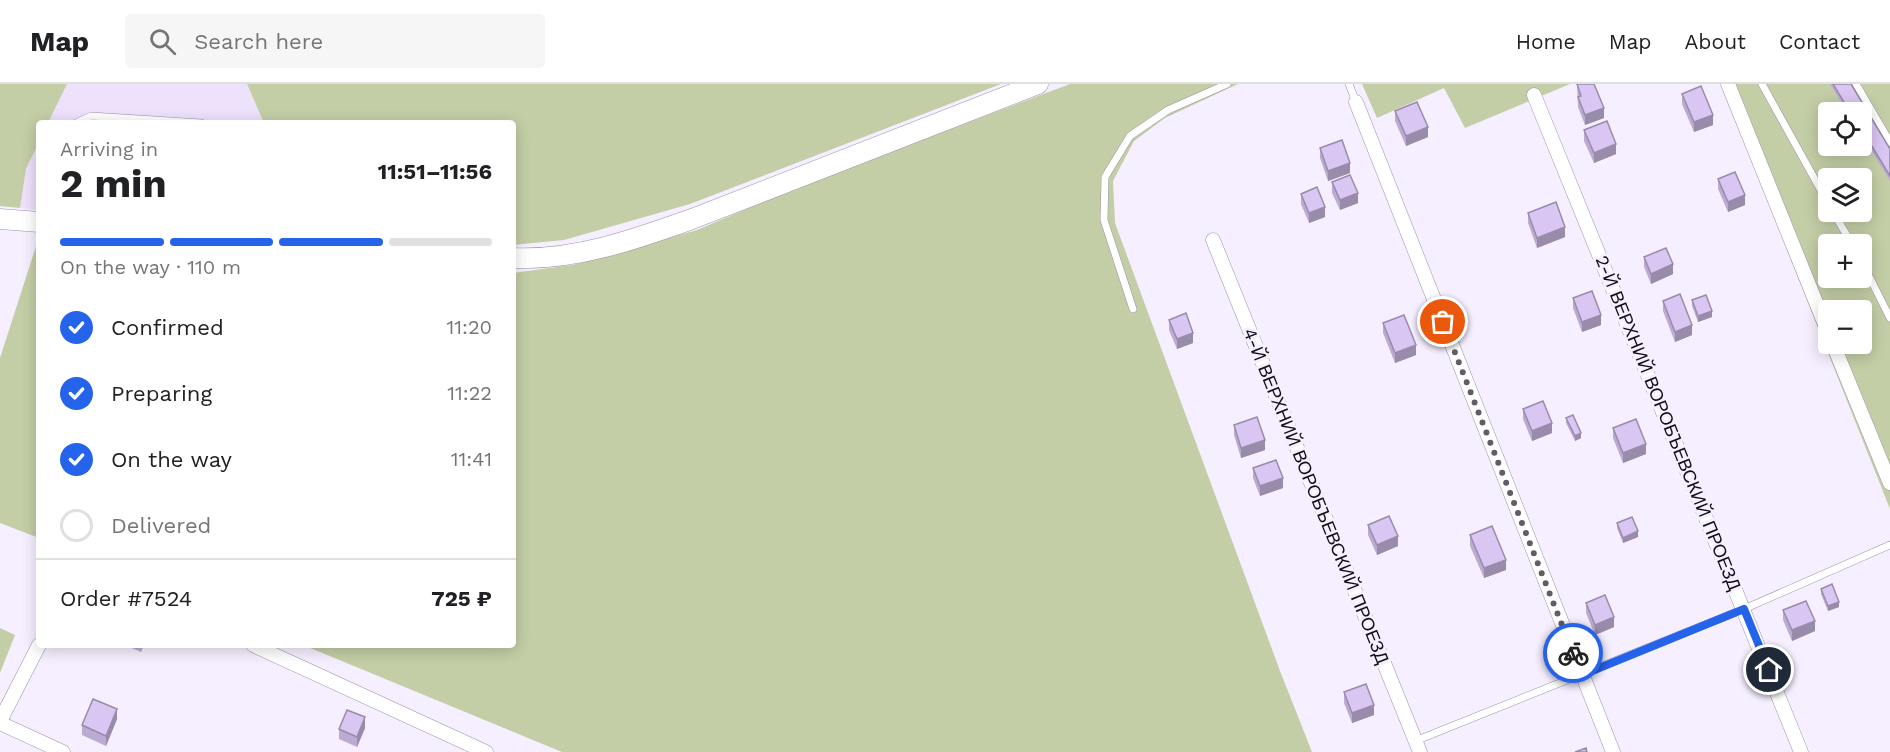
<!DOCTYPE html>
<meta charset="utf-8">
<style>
:root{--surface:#fff;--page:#f6f6f6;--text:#202124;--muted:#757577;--line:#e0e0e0;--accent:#2563eb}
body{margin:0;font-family:"Work Sans",sans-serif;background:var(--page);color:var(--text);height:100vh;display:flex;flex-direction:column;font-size:22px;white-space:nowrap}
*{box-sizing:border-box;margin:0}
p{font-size:20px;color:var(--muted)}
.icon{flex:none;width:33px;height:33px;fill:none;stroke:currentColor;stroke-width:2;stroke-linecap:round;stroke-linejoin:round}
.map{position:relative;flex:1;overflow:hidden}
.drawer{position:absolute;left:36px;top:36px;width:480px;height:528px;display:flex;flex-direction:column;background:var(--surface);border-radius:6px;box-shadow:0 3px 15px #0003}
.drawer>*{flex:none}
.buttons{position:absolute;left:1818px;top:18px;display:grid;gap:12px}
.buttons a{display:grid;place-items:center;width:54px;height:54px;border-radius:6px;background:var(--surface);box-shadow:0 3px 15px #0003;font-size:30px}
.pin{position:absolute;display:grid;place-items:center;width:51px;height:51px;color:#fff;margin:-26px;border:3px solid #fff;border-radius:50%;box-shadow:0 2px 6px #0007}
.courier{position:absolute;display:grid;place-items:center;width:60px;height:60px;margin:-30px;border:4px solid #2563eb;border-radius:50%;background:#fff;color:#222;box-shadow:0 2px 8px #0007}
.summary em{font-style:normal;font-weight:700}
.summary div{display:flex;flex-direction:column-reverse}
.summary{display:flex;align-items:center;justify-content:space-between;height:102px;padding:0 24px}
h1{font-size:39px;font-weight:700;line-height:45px}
.bar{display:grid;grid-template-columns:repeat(4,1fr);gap:9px 6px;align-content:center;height:72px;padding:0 24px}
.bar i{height:8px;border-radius:4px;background:var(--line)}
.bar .active{background:var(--accent)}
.bar p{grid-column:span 4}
.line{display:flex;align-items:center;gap:15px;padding:0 24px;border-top:2px solid var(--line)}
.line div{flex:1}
ol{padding:0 24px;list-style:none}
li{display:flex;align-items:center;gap:18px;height:66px}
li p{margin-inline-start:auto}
li .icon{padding:6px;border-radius:50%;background:var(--accent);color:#fff;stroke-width:4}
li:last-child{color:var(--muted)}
li i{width:33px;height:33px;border:3px solid var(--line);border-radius:50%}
header{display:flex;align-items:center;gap:36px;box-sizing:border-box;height:84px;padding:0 30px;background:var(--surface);border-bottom:2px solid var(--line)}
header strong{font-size:28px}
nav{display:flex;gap:33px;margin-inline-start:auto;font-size:21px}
.search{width:420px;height:54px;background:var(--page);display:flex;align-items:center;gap:15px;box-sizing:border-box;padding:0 21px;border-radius:6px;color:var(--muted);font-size:22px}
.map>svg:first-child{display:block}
.built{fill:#ede1fc}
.green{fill:#c3cea6;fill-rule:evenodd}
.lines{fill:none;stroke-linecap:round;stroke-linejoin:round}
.lane-casing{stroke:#9c92aa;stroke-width:8}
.street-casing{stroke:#9c92aa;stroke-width:15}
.secondary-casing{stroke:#9c92aa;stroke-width:21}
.lane{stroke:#fff;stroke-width:7}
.street{stroke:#fff;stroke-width:14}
.secondary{stroke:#fff;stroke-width:20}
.wall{fill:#bbaad1}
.shaded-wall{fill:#998baa}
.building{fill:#dac6f3;stroke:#998baa;stroke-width:1.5}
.done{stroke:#615c67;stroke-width:6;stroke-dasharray:0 10.8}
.route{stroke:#2563eb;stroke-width:8}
.labels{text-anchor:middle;stroke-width:6;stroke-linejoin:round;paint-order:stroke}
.street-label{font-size:18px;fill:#110d15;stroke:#f6efff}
</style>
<header>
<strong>Map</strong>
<div class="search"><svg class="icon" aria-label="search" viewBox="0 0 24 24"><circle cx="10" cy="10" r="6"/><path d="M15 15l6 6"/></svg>Search here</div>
<nav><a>Home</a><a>Map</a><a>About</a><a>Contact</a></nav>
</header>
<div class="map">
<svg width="1890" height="668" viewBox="0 0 1890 668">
<rect width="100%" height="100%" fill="#f6efff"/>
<g class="built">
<polygon points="67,0 247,0 264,39 48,39"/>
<polygon points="39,58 39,126 20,124 26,85"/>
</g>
<g class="green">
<polygon points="0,0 67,0 48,39 39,39 39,58 26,85 20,124 0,122"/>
<polygon points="247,0 1001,0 690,120 564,156 513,161 513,39 264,39"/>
<polygon points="1070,0 1238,0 1165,34 1134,57 1113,97 1115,139 1280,587 1312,668 562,668 303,561 513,561 513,189 572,181 697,146 810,98"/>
<polygon points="1362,0 1570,0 1465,44 1444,4 1377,34"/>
<path d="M 1721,0 L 1890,0 L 1890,425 ZM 1828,28 L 1862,28 L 1862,62 L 1828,62 ZM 1828,94 L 1862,94 L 1862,128 L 1828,128 ZM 1828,160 L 1862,160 L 1862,194 L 1828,194 ZM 1828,226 L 1862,226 L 1862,260 L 1828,260 Z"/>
<polygon points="39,153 39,454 0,439 0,274"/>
<polygon points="0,544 15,551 0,589"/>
</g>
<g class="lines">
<defs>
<g id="lane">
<polyline points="1349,0 1356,18"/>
<polyline points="1762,0 1828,119"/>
<polyline points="1856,0 1890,58"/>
<polyline points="76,39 91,32 201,39"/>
<polyline points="1833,128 1852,160"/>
<polyline points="1862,178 1890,234"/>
<polyline points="1133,225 1104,136 1105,93 1130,52 1168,26 1227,0"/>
<polyline points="1415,657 1744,525 1890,461"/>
</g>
<g id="street">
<polyline points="1728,0 1828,248"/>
<polyline points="1534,11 1801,668"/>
<polyline points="1356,18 1613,668"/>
<polyline points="1213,156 1420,668"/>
<polyline points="1833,260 1890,399"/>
<polyline points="253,561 486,668"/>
<polyline points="0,637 39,561"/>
<polyline points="0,639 63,668"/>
</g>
<g id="secondary">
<polyline points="0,135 39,138"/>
<path d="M 513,174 C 574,177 636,155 692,135 L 1038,0"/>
</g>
</defs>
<use href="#lane" class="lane-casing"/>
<use href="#street" class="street-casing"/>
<use href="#secondary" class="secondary-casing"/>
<use href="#lane" class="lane"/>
<use href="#street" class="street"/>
<use href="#secondary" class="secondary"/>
</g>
<g class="wall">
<polygon points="1577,0 1604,34 1585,41 1578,23"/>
<polygon points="1830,0 1851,0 1890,65 1890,97 1862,51 1862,28 1847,28"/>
<polygon points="1682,10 1713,41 1694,48 1682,20"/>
<polygon points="1395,27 1428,53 1406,62 1395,37"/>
<polygon points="1584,46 1616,70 1594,79 1584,57"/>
<polygon points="1320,64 1350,89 1328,97 1320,74"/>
<polygon points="1718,95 1745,121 1728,128 1718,105"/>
<polygon points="1332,98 1358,119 1340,126 1332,109"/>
<polygon points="1301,110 1325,133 1309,139 1301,120"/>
<polygon points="1528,129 1565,153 1537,164 1528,139"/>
<polygon points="1644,173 1673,190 1651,200 1644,183"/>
<polygon points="1573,214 1601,241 1582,248 1573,224"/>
<polygon points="1692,216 1712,233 1698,238 1692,222"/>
<polygon points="1663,217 1692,251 1675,258 1663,227"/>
<polygon points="1169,236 1193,259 1177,265 1169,246"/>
<polygon points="1383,239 1416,271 1395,279 1383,249"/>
<polygon points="1523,325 1552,349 1532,357 1523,335"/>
<polygon points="1566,334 1581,354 1575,357 1566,339"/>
<polygon points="1234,341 1265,366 1241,374 1234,351"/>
<polygon points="1613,344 1646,370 1623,379 1613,354"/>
<polygon points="1253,384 1283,404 1260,412 1253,394"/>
<polygon points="1617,439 1638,453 1623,459 1617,444"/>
<polygon points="1368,441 1398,462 1377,471 1368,451"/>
<polygon points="1470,451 1506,486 1484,494 1470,462"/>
<polygon points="1821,505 1839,523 1828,527 1821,510"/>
<polygon points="1586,519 1614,543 1595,551 1586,529"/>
<polygon points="1783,526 1815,547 1792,557 1783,536"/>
<polygon points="125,561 144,561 141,568"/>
<polygon points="1344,608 1374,631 1352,639 1344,619"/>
<polygon points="117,635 106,662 82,651 82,641"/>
<polygon points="365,644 357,663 339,655 339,645"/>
</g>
<g class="shaded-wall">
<polygon points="1604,24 1604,34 1585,41 1585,31"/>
<polygon points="1713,31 1713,41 1694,48 1694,38"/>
<polygon points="1428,43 1428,53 1406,62 1406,52"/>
<polygon points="1616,60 1616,70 1594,79 1594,69"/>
<polygon points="1350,79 1350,89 1328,97 1328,87"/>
<polygon points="1358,109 1358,119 1340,126 1340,116"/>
<polygon points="1745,111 1745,121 1728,128 1728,118"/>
<polygon points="1325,123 1325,133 1309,139 1309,129"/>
<polygon points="1565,143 1565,153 1537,164 1537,154"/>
<polygon points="1673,180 1673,190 1651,200 1651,190"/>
<polygon points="1712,227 1712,233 1698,238 1698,232"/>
<polygon points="1601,231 1601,241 1582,248 1582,238"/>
<polygon points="1692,241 1692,251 1675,258 1675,248"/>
<polygon points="1193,249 1193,259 1177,265 1177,255"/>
<polygon points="1416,261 1416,271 1395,279 1395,269"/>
<polygon points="1552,339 1552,349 1532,357 1532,347"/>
<polygon points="1581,349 1581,354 1575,357 1575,352"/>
<polygon points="1265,356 1265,366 1241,374 1241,364"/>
<polygon points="1646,360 1646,370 1623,379 1623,369"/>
<polygon points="1283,394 1283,404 1260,412 1260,402"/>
<polygon points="1638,447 1638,453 1623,459 1623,454"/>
<polygon points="1398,452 1398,462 1377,471 1377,461"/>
<polygon points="1506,476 1506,486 1484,494 1484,484"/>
<polygon points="1839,518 1839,523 1828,527 1828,522"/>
<polygon points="1614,533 1614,543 1595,551 1595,541"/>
<polygon points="1815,537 1815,547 1792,557 1792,546"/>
<polygon points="1374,621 1374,631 1352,639 1352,629"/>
<polygon points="117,625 117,635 106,662 106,652"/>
<polygon points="365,633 365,644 357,663 357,653"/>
</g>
<g class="building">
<polygon points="1577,0 1594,0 1604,24 1585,31 1578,13 1581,12"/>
<polygon points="1833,0 1851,0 1890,65 1890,92 1862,46 1862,28 1850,28"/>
<polygon points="1701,2 1713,31 1694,38 1682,10"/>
<polygon points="1417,18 1428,43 1406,52 1395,27"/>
<polygon points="1607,37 1616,60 1594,69 1584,46"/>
<polygon points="1342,56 1350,79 1328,87 1320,64"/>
<polygon points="1735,88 1745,111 1728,118 1718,95"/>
<polygon points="1350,91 1358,109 1340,116 1332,98"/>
<polygon points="1317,103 1325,123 1309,129 1301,110"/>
<polygon points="1556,118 1565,143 1537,154 1528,129"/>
<polygon points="1666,164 1673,180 1651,190 1644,173"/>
<polygon points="1592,207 1601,231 1582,238 1573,214"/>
<polygon points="1680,210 1692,241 1675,248 1663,217"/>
<polygon points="1706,211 1712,227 1698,232 1692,216"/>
<polygon points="1186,229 1193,249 1177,255 1169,236"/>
<polygon points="1404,231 1416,261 1395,269 1383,239"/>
<polygon points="1543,317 1552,339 1532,347 1523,325"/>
<polygon points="1573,331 1581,349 1575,352 1566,334"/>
<polygon points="1257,333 1265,356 1241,364 1234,341"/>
<polygon points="1636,335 1646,360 1623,369 1613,344"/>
<polygon points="1276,376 1283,394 1260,402 1253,384"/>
<polygon points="1389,432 1398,452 1377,461 1368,441"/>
<polygon points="1632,433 1638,447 1623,454 1617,439"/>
<polygon points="1492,442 1506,476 1484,484 1470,451"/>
<polygon points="1832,500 1839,518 1828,522 1821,505"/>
<polygon points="1605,511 1614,533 1595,541 1586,519"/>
<polygon points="1806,517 1815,537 1792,546 1783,526"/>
<polygon points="1366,600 1374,621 1352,629 1344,608"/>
<polygon points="93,615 117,625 106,652 82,641"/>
<polygon points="347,626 365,633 357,653 339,645"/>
<polygon points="1586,664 1587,668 1575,668"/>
</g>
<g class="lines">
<polyline class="done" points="1443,238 1573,569"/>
<polyline class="route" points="1573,569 1582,591 1744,525 1769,586"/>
</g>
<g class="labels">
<g class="street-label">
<text transform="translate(1668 339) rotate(68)" y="6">2-Й ВЕРХНИЙ ВОРОБЪЕВСКИЙ ПРОЕЗД</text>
<text transform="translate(1316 412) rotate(68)" y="6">4-Й ВЕРХНИЙ ВОРОБЪЕВСКИЙ ПРОЕЗД</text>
</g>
</g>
</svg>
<div class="buttons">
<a><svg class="icon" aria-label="locate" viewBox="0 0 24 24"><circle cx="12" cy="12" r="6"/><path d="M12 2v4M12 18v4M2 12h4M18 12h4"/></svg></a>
<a><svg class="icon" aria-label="layers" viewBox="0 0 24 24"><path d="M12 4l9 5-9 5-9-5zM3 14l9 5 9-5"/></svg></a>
<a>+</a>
<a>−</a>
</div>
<div class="pin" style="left:1443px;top:238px;background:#ea580c"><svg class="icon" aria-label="bag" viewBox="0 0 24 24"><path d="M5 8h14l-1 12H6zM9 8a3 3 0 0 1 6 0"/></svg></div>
<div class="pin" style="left:1769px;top:586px;background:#1f2937"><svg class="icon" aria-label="home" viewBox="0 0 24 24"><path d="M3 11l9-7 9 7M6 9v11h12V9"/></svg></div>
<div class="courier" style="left:1573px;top:569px"><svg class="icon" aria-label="bike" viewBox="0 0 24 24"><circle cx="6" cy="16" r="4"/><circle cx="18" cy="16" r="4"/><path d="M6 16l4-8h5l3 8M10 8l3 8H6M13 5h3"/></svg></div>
<section class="drawer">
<div class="summary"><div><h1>2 min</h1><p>Arriving in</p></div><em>11:51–11:56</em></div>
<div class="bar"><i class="active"></i><i class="active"></i><i class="active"></i><i></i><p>On the way · 110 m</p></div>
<ol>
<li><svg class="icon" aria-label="check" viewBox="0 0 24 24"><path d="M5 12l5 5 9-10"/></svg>Confirmed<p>11:20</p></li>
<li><svg class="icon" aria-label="check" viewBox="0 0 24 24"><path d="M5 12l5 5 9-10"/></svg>Preparing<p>11:22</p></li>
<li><svg class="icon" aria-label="check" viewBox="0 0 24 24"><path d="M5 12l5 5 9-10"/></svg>On the way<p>11:41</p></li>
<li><i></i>Delivered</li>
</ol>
<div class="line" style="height:78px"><div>Order #7524</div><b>725 ₽</b></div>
</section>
</div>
